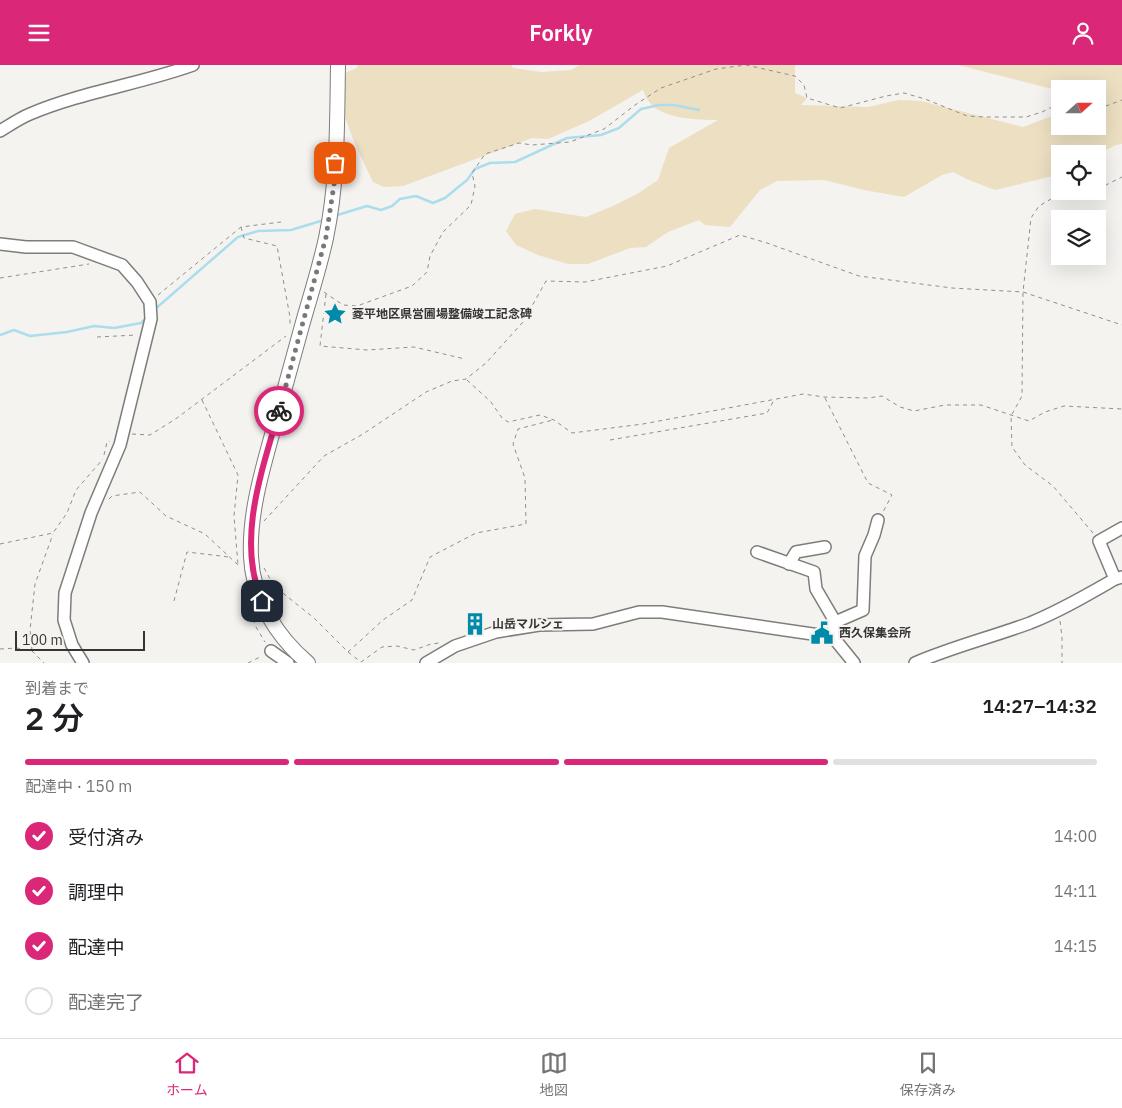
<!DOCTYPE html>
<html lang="ja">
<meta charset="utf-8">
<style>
:root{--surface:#fff;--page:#f6f6f6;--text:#202124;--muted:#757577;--line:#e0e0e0;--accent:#db2777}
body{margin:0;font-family:"IBM Plex Sans","Noto Sans JP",sans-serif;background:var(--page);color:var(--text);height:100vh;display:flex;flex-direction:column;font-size:19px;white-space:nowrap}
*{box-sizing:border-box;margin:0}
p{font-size:16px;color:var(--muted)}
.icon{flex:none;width:28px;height:28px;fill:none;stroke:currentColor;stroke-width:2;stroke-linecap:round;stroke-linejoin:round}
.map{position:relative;height:598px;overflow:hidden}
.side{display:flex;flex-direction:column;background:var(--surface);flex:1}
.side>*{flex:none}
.needle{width:32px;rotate:69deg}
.tools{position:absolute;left:1051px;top:15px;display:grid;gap:10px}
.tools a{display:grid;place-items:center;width:55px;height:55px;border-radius:0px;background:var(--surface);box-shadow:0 5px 20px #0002;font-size:25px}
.scale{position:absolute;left:15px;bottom:12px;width:130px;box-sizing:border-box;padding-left:5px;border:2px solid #363534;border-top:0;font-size:14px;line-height:18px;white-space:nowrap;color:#363534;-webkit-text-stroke:4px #f4f3f0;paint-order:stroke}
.pin{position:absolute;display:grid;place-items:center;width:42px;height:42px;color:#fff;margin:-21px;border-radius:10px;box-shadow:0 2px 8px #0006}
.courier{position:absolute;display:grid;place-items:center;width:50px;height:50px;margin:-25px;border:4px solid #db2777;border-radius:50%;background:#fff;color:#222;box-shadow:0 1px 6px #0007}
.head em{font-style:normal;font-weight:600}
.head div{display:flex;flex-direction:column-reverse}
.head{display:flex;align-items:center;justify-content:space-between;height:85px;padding:0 25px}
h1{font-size:32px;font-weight:600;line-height:38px}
.bar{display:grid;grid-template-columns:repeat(4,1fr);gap:8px 5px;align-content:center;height:60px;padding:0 25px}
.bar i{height:6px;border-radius:4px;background:var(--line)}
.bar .current{background:var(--accent)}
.bar p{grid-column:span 4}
ol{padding:0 25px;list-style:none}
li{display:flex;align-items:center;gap:15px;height:55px}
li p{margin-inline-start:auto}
li .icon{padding:5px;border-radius:50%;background:var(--accent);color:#fff;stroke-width:4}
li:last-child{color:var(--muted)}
li i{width:28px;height:28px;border:2px solid var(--line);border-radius:50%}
header{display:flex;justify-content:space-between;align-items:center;height:65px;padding:0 25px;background:var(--accent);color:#fff;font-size:22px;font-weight:600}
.dock{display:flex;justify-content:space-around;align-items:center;height:70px;border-top:1px solid var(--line);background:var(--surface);font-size:14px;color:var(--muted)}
.dock a{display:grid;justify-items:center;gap:2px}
.dock .current{color:var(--accent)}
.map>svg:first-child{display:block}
.green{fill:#ecdfc2}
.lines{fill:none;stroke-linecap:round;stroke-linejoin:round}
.stream{stroke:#acdded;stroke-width:2.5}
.building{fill:#cccac7;stroke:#8b8a87;filter:url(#shadow)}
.minor-casing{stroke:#7e7d7a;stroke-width:14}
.major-casing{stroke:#7e7d7a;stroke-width:16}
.path{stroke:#908f8d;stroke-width:1;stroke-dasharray:4 4;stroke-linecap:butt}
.minor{stroke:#fff;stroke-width:11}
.major{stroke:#fff;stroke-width:14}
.done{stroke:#787876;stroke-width:5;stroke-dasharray:0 9}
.route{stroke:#db2777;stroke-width:6}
.labels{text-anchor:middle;stroke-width:4;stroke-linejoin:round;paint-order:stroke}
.poi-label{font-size:12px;font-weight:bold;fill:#363534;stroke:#f4f3f0;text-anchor:start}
</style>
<header><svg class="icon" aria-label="menu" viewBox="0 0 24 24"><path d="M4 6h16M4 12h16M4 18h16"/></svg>Forkly<svg class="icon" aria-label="person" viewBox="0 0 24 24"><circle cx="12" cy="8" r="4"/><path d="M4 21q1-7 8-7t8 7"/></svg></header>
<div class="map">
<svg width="1122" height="598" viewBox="0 0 1122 598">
<defs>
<filter id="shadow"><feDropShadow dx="3.5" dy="2" stdDeviation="0" flood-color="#0004"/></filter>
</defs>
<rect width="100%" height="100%" fill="#f4f3f0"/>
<path class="green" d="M 358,0 L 511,0 L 513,3 L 542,7 L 571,5 L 580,0 L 795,0 L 795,28 L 807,33 L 801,40 L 868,42 L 899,35 L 921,36 L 1023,62 L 1060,48 L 1060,61 L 1098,61 L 1098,24 L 1060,24 L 1060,26 L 958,0 L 1122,0 L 1122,79 L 1116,80 L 1098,89 L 1060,89 L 1060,108 L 1053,111 L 995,125 L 969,115 L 953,107 L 942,110 L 904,132 L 864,125 L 824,115 L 777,116 L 760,125 L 730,162 L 705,160 L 699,155 L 668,167 L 646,182 L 630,183 L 588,199 L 568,199 L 538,190 L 516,180 L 506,166 L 515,149 L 535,144 L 586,152 L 613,141 L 637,129 L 658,115 L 669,83 L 718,55 C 699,55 664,54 651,39 C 647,35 645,30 643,25 L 589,56 L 548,74 L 532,73 L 403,121 L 384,122 L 373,117 L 355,79 L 339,36 L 338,11 L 357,3 Z"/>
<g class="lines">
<g class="stream">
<polyline points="334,151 367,141 381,145 392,141 400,134 416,131 433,138 445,133 467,115 475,104 490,98 515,97 567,73 601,70 619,63 641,44 659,40 674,40 699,45"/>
<polyline points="154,245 238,172 258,166 291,165 324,155"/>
<polyline points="0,270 14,265 30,271 67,267 94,261 114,263 141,258 147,252"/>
</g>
</g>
<polygon class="building" points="469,554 482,556 481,564 468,562"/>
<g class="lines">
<defs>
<g id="minor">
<path d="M 0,66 C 10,60 20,53 30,49 C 82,27 140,19 193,0"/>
<polyline points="0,179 26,182 73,182 122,200 137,217 150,237 151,254 120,380 91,448 65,528 64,555 72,580 83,598"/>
<polyline points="757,487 814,507 816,524 833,553 833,572 854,598"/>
<polyline points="789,499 796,487 825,482"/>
<polyline points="1115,514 1099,476 1122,463"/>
<polyline points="833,558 863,545 865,491 874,470 878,455"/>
<polyline points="271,586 288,598"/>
<polyline points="426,598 455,581 496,567 539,560 593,559 639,547 662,547 833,572"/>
<path d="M 915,598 C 952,582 992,572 1030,558 C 1060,546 1087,530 1115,514 L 1122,512"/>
</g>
<path id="major" d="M 308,598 C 277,572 253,534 251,492 C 249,449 262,406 273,366 C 283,329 293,293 303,257 C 311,229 320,201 326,173 C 338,116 337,58 338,0"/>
</defs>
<use href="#minor" class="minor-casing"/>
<use href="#major" class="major-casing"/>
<g class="path">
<polyline points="1098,44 1122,35"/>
<polyline points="1098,124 1122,112"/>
<polyline points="241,162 244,173 277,181 290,252 290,259"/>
<polyline points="0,213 89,199"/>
<polyline points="324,227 343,240 357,241 412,221 427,207 430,191 443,167 471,140 475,121 472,108 485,89 519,78 532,80 570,77 604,64 635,40 661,23 716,4 746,0 795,11 804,20 807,33 840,43 886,31 904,28 925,34 967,51 985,52 1026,52 1042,47 1060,38"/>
<polyline points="326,229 320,281 367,285 414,282 465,294"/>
<polyline points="158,230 241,162 281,157"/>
<polyline points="97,272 137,270"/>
<polyline points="467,315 491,337 502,353 508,357 540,350 554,355 572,368 643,359 803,329 824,332 868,333 882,331 900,342 914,346 945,340 981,340 1029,356 1045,347 1064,341 1122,344"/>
<polyline points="825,333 868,418 892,430 883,447"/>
<polyline points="202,335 238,410 234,451 238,500 240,500"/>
<polyline points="132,369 150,370 177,353 286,271"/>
<polyline points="610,375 767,348 774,335"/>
<polyline points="104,390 107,377 110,376"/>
<polyline points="109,434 112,431 140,427 166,451 205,469 238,500"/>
<polyline points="264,456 324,391 363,369 426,327 452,316 466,314 486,298 523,257 546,216 585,217 667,201 740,170 767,178 859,211 952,223 1023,227 1122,260"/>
<polyline points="1093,468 1053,421 1025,400 1012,382 1011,351 1022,331 1023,227 1031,153 1039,141 1051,134 1081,133 1094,126"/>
<polyline points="0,479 53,468 67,448 76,425 103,394"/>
<polyline points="264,503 274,521 314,553 348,587 361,597 382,582 397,581 414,585 431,579 439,578"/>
<polyline points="174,536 187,487 229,492"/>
<polyline points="248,539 256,562 265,577"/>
<polyline points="1060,556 1062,572 1062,598"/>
<polyline points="0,584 17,583 32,586 44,598"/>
<polyline points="32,586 30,565 35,519 53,469"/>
<polyline points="348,587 383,555 412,535 430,492 476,468 526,459 525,413 513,379 518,364 553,355"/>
<polyline points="248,598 262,591"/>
</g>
<use href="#minor" class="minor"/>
<use href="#major" class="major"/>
</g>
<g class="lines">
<polyline class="done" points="279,346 326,172 335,113 335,98"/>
<path class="route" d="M 262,536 C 236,475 262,406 279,346"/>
</g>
<defs>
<symbol id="sight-bare" viewBox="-9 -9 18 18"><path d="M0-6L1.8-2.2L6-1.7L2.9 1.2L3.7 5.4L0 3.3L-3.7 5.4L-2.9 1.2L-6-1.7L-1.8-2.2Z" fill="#008aa9" stroke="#f4f3f0" stroke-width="2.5" paint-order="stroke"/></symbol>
<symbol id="building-bare" viewBox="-9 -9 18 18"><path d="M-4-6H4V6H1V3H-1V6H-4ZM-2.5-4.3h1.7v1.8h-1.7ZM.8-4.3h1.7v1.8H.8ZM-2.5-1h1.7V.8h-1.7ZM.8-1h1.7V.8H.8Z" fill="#008aa9" stroke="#f4f3f0" stroke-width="2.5" paint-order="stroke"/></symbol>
<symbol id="civic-bare" viewBox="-9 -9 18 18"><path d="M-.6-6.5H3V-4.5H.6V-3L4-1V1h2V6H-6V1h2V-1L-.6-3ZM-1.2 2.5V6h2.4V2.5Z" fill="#008aa9" stroke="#f4f3f0" stroke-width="2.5" paint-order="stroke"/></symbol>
</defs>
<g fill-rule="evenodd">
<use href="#sight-bare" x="319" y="233" width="32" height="32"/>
<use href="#building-bare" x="459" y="543" width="32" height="32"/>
<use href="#civic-bare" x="806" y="552" width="32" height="32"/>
</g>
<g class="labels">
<g class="poi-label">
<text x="352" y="253">菱平地区県営圃場整備竣工記念碑</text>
<text x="492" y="563">山岳マルシェ</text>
<text x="839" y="572">西久保集会所</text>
</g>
</g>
</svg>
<div class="tools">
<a><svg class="needle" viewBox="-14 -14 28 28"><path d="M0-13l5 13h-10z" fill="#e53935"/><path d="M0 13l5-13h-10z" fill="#757577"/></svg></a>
<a><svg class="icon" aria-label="locate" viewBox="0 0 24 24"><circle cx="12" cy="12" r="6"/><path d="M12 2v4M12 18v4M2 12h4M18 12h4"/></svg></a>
<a><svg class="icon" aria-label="layers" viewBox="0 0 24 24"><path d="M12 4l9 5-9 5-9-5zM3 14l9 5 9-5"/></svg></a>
</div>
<div class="scale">100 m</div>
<div class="pin" style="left:335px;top:98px;background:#ea580c"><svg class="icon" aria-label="bag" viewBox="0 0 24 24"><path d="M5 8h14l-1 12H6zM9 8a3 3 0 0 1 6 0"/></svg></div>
<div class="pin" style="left:262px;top:536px;background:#1f2937"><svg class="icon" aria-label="home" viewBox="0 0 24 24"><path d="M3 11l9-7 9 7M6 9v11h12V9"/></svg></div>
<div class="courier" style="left:279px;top:346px"><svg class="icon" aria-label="bike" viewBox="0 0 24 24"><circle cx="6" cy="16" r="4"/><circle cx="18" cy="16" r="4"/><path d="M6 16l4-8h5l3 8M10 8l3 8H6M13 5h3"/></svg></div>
</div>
<section class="side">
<div class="head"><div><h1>2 分</h1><p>到着まで</p></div><em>14:27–14:32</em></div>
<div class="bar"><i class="current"></i><i class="current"></i><i class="current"></i><i></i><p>配達中 · 150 m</p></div>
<ol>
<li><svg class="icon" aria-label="check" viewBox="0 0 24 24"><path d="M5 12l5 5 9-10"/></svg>受付済み<p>14:00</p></li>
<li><svg class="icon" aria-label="check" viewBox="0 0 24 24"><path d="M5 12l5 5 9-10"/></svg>調理中<p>14:11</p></li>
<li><svg class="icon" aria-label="check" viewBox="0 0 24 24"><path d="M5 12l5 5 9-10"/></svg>配達中<p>14:15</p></li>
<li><i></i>配達完了</li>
</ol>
</section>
<nav class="dock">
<a class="current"><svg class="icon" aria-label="home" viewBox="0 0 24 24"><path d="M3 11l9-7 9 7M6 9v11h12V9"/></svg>ホーム</a>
<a><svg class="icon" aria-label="map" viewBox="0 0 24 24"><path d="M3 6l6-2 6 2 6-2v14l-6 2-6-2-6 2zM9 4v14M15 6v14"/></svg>地図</a>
<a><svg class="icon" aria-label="saved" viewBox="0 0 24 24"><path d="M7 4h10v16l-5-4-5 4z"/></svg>保存済み</a>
</nav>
